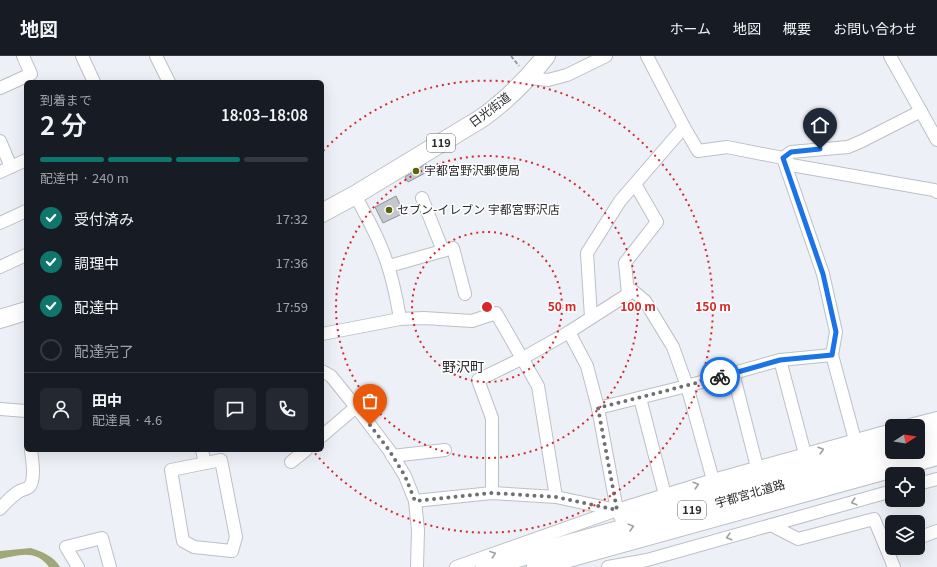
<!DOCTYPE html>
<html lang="ja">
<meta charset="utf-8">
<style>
:root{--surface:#171b24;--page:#242831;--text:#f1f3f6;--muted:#9ea1a6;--line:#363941;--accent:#0f766e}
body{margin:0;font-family:Georgia,"Noto Sans JP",serif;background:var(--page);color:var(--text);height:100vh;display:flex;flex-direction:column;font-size:15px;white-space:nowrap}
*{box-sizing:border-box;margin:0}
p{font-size:13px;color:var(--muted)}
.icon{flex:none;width:22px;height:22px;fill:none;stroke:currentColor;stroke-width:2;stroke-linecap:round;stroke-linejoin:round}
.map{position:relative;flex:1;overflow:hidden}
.side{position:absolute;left:24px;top:24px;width:300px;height:372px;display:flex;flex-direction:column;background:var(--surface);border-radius:6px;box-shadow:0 4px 16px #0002}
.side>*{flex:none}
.needle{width:26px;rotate:78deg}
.fabs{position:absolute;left:885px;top:363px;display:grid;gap:8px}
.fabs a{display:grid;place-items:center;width:40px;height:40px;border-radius:6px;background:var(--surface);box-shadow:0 4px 16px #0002;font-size:20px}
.pin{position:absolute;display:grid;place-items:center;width:34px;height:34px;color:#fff;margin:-41px -17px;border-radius:50% 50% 50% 0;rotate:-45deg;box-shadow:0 0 4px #0007}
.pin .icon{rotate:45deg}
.courier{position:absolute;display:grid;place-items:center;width:40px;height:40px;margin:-20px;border:3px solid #1a73e8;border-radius:50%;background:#fff;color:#222;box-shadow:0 1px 5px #0007}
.headline em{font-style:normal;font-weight:600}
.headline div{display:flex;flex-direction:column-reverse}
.headline{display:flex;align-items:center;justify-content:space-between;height:68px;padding:0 16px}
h1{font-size:26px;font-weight:600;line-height:30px}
.bar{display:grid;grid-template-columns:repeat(4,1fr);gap:6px 4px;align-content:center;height:48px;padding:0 16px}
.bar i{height:5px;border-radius:3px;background:var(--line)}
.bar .selected{background:var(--accent)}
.bar p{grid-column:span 4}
.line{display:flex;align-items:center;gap:10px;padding:0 16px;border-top:1px solid var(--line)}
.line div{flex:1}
.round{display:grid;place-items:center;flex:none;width:42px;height:42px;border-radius:6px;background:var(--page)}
ol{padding:0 16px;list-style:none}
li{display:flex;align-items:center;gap:12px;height:44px}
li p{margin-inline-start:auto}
li .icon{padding:4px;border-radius:50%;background:var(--accent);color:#fff;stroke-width:4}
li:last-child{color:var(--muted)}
li i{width:22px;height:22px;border:2px solid var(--line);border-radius:50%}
header{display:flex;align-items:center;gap:24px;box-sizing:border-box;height:56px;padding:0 20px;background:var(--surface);border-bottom:1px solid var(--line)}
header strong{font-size:19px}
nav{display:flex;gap:22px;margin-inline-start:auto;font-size:14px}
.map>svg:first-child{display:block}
.water{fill:#a0a779}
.building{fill:#c4c8ce;stroke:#8e9197}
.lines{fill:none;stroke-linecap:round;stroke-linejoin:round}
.minor-casing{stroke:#bcc0c6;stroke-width:14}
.highway-casing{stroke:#bcc0c6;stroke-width:20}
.path{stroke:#989ba0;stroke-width:2;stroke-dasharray:4 2;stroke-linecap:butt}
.minor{stroke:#fff;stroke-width:12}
.highway{stroke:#fff;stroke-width:18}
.oneway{stroke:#9fa0a1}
.done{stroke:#6e7074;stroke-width:4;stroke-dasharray:0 7.2}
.route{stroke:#1a73e8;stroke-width:5}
.ring{fill:none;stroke:#d62828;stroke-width:2;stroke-dasharray:2 4}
.poi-dot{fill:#5c6504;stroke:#fff;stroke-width:1.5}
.labels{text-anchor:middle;stroke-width:3;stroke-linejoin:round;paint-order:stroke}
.shield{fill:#fff;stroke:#6a6b6d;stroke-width:1}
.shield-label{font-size:11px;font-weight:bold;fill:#2a2b2e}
.street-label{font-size:12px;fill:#2a2b2e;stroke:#fff}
.poi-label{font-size:12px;fill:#2a2b2e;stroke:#fff;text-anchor:start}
.quarter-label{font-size:14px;fill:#2a2b2e;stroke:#fff}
.centre{fill:#d62828;stroke:#fff;stroke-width:2}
.ring-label{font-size:12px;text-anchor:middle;font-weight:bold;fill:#d62828;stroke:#fff;stroke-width:3;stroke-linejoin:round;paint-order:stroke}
</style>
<header>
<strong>地図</strong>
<nav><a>ホーム</a><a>地図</a><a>概要</a><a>お問い合わせ</a></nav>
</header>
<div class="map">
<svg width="937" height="511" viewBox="0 0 937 511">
<rect width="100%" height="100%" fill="#edf1f7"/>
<path class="water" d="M 31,492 C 42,496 54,500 60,511 L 49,511 C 36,493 19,499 0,503 L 0,495 Z"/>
<g class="building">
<polygon points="426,108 429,115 408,126 405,121"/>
<polygon points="396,140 404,157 383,167 375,151"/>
</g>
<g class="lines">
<defs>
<g id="minor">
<polyline points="82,0 94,26"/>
<polyline points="156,0 169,26"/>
<polyline points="647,0 684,71 698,95 727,91 783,102 791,109 934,134 937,136"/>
<polyline points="890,0 937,84"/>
<polyline points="529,22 548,24 567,19 606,0"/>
<polyline points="0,32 31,18 23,0"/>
<polyline points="0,85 11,111"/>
<polyline points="783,102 823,218 836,276 832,299 855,384"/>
<polyline points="783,102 791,96 848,91 862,85 921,55"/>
<polyline points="0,116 26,104"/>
<path d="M 355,139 C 364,156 374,173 381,191 C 391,214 396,238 400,263"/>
<polyline points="422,142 443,195"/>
<polyline points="0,167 26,155"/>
<polyline points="389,210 453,192 465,238"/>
<polyline points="0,211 26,199"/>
<polyline points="628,238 625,207 657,166 635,128"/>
<polyline points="591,261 587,197 620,145 684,71"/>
<polyline points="322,278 400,263 424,262 472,265 496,257 538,330 556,441"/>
<polyline points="780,304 805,398"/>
<polyline points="322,315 331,320 360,356 389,394 405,420 415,445 418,474 417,511"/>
<polyline points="733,317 757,411"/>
<polyline points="640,342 665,439"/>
<polyline points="598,352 687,330 780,304 832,299"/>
<polyline points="0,353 26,355"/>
<polyline points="906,370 937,362"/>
<polyline points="322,380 356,351"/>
<polyline points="202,394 205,407"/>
<polyline points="392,400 445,394"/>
<polygon points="221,404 236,481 232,495 194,491 183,485 171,414"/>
<polyline points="291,406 306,394"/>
<polyline points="918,428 937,423"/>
<polyline points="492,437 492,362 478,324 523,302 569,276 633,235 645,245 673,291 687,330 713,424"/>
<polyline points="415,445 492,437 556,441 617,454 598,352 587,310 569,276"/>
<path d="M 0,453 C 5,447 11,441 18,436 C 21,434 27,433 29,431 C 36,424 32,403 31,394"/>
<polyline points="771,469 798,483 874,463 894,511"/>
<polyline points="918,482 937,475"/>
<polyline points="78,511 66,491 102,482 110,511"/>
<polyline points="456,511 617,454 713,424 892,374"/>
<polyline points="608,511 647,504 892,435"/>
</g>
<g id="highway">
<path d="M 322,157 L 355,139 L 482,62 C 507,44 527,24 546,0"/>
<polyline points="0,263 26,255"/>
<polyline points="918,377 937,371"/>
<polyline points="918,391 937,385"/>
<polyline points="623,460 892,384"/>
<polyline points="485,511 899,396"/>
<polyline points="536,511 937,400"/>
</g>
</defs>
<use href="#minor" class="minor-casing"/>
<use href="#highway" class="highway-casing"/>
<polyline class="path" points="511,0 519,10"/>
<use href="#minor" class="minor"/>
<use href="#highway" class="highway"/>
</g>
<defs><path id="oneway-chevron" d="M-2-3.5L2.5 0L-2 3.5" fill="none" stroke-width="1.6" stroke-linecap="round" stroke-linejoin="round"/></defs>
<g class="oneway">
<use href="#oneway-chevron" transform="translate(821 394) rotate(-16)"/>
<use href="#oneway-chevron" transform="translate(696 429) rotate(-17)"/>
<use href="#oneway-chevron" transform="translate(854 446) rotate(164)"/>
<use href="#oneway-chevron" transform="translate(631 471) rotate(-15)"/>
<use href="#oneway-chevron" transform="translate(729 481) rotate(164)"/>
<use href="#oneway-chevron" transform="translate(493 498) rotate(-20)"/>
</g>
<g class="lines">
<polyline class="done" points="370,369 389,394 405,420 415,445 492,437 556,441 617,454 598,352 720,321"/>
<polyline class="route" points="720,321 780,304 832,299 836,276 823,218 783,102 791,96 820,93"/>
</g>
<g class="ring">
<circle cx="487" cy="251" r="75"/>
<circle cx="487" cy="251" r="151"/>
<path d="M323 95A226 226 0 1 1 313 395"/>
</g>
<g class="poi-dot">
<circle cx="416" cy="115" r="4"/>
<circle cx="389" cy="154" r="4"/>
</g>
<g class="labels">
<g class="shield">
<rect x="427" y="78" width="28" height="18" rx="3"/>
<rect x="678" y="445" width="28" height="18" rx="3"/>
</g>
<g class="shield-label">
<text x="441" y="91">119</text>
<text x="692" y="458">119</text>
</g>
<g class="street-label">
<text transform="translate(490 54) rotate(-37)" y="4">日光街道</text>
<text transform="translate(750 438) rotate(-16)" y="4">宇都宮北道路</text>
</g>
<g class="poi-label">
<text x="424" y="119">宇都宮野沢郵便局</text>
<text x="397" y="158">セブン-イレブン 宇都宮野沢店</text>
</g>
<g class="quarter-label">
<text x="463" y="316">野沢町</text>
</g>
</g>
<circle cx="487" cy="251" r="6" class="centre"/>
<g class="ring-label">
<text x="562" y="255">50 m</text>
<text x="638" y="255">100 m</text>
<text x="713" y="255">150 m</text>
</g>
</svg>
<div class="fabs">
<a><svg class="needle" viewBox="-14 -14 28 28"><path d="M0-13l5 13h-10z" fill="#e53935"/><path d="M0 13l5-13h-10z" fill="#9ea1a6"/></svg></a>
<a><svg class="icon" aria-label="locate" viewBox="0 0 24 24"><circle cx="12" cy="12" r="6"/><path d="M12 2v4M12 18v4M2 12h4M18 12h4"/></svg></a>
<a><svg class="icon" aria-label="layers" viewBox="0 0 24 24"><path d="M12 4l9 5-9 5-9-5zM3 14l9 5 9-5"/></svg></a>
</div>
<div class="pin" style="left:370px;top:369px;background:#ea580c"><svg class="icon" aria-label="bag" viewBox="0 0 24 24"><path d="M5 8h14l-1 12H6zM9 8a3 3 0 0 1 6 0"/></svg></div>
<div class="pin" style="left:820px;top:93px;background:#1f2937"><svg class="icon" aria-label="home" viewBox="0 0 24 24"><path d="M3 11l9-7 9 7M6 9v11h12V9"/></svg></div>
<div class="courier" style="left:720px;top:321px"><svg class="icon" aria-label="bike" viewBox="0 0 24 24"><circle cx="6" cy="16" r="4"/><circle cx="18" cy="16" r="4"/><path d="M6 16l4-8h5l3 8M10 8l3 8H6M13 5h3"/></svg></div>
<section class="side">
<div class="headline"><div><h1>2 分</h1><p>到着まで</p></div><em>18:03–18:08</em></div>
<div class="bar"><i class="selected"></i><i class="selected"></i><i class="selected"></i><i></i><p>配達中 · 240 m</p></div>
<ol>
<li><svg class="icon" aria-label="check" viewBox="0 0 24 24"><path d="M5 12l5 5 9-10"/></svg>受付済み<p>17:32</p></li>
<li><svg class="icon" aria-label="check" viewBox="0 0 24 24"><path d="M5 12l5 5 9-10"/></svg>調理中<p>17:36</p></li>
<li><svg class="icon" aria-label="check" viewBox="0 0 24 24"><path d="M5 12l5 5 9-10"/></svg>配達中<p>17:59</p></li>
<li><i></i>配達完了</li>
</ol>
<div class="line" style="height:72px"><a class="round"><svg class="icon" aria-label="person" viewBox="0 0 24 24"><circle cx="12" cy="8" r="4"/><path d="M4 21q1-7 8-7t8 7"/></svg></a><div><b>田中</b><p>配達員 · 4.6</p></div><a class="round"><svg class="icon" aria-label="chat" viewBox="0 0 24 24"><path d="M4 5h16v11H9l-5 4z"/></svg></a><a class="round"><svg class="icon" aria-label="phone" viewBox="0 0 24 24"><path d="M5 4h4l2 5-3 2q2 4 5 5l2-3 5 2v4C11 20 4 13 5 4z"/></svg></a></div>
</section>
</div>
